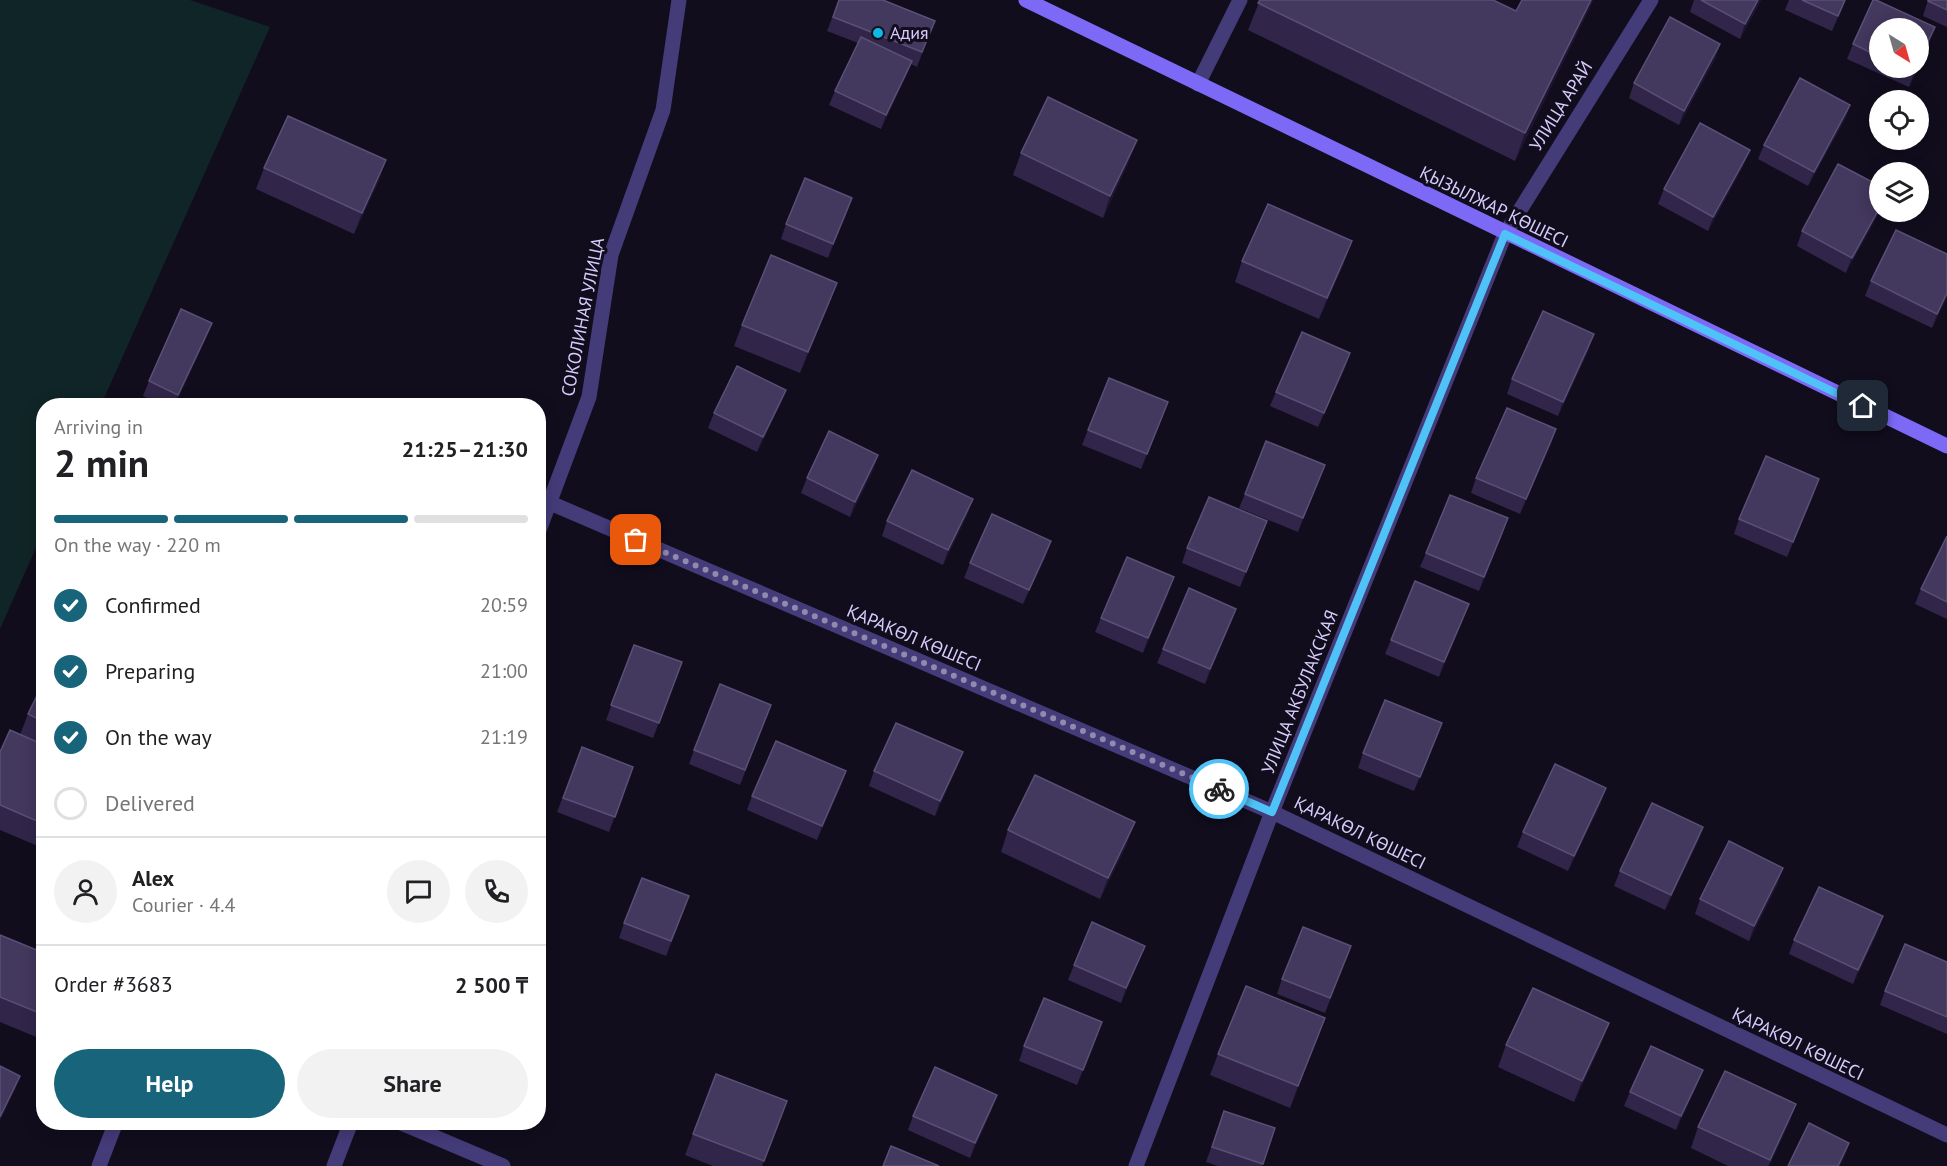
<!DOCTYPE html>
<meta charset="utf-8">
<style>
:root{--surface:#fff;--page:#f2f2f2;--text:#202124;--muted:#757577;--line:#e0e0e0;--accent:#18657b}
body{margin:0;font-family:"PT Sans",sans-serif;background:var(--page);color:var(--text);height:100vh;display:flex;flex-direction:column;font-size:22px;white-space:nowrap}
*{box-sizing:border-box;margin:0}
p{font-size:20px;color:var(--muted)}
.icon{flex:none;width:33px;height:33px;fill:none;stroke:currentColor;stroke-width:2;stroke-linecap:round;stroke-linejoin:round}
.map{position:relative;flex:1;overflow:hidden}
.details{position:absolute;left:36px;top:398px;width:510px;height:732px;display:flex;flex-direction:column;background:var(--surface);border-radius:24px;box-shadow:0 3px 15px #0003}
.details>*{flex:none}
.needle{width:39px;rotate:143deg}
.buttons{position:absolute;left:1869px;top:18px;display:grid;gap:12px}
.buttons a{display:grid;place-items:center;width:60px;height:60px;border-radius:50%;background:var(--surface);box-shadow:0 3px 15px #0003;font-size:30px}
.pin{position:absolute;display:grid;place-items:center;width:51px;height:51px;color:#fff;margin:-26px;border-radius:12px;box-shadow:0 3px 9px #0006}
.courier{position:absolute;display:grid;place-items:center;width:60px;height:60px;margin:-30px;border:4px solid #4fc3f7;border-radius:50%;background:#fff;color:#222;box-shadow:0 2px 8px #0007}
.head em{font-style:normal;font-weight:800}
.head div{display:flex;flex-direction:column-reverse}
.head{display:flex;align-items:center;justify-content:space-between;height:102px;padding:0 18px}
h1{font-size:39px;font-weight:800;line-height:45px}
.bar{display:grid;grid-template-columns:repeat(4,1fr);gap:9px 6px;align-content:center;height:72px;padding:0 18px}
.bar i{height:8px;border-radius:4px;background:var(--line)}
.bar .active{background:var(--accent)}
.bar p{grid-column:span 4}
.line{display:flex;align-items:center;gap:15px;padding:0 18px;border-top:2px solid var(--line)}
.line div{flex:1}
.round{display:grid;place-items:center;flex:none;width:63px;height:63px;border-radius:32px;background:var(--page)}
ol{padding:0 18px;list-style:none}
li{display:flex;align-items:center;gap:18px;height:66px}
li p{margin-inline-start:auto}
li .icon{padding:6px;border-radius:50%;background:var(--accent);color:#fff;stroke-width:4}
li:last-child{color:var(--muted)}
li i{width:33px;height:33px;border:3px solid var(--line);border-radius:50%}
.button{display:flex;gap:12px;margin-top:auto;padding:12px 18px}
.button a{flex:1;height:69px;border-radius:36px;background:var(--accent);color:#fff;font-size:24px;font-weight:800;line-height:69px;text-align:center}
.button a+a{background:var(--page);color:var(--text)}
.map>svg:first-child{display:block}
.green{fill:#102527}
.lines{fill:none;stroke-linecap:round;stroke-linejoin:round}
.lane{stroke:#443b79;stroke-width:15}
.street{stroke:#443b79;stroke-width:15}
.secondary{stroke:#7c69f6;stroke-width:15}
.wall{fill:#31264a}
.shaded-wall{fill:#1d1530}
.building{fill:#43385d;stroke:#5a4f76;stroke-width:1.5}
.done{stroke:#9289ae;stroke-width:6;stroke-dasharray:0 10.8}
.route{stroke:#4fc3f7;stroke-width:8}
.poi-dot{fill:#0eb9e6;stroke:#110d1d;stroke-width:2}
.labels{text-anchor:middle;stroke-width:6;stroke-linejoin:round;paint-order:stroke}
.poi-label{font-size:18px;fill:#d7ccfc;stroke:#110d1d;text-anchor:start}
.street-label{font-size:18px;fill:#d7ccfc;stroke:#110d1d}
</style>
<div class="map">
<svg width="1947" height="1166" viewBox="0 0 1947 1166">
<rect width="100%" height="100%" fill="#110d1d"/>
<polygon class="green" points="0,0 190,0 270,27 101,405 44,405 43,532 0,629"/>
<g class="lines">
<g class="lane">
<polyline points="1198,84 1240,0"/>
<polyline points="99,1166 116,1122"/>
</g>
<g class="street">
<polyline points="548,502 1272,812 1947,1135"/>
<polyline points="538,533 589,397 611,255 663,110 679,0"/>
<polyline points="399,1122 503,1166"/>
<polyline points="334,1166 351,1122"/>
<polyline points="1136,1166 1272,812 1505,234 1651,0"/>
</g>
<polyline class="secondary" points="1026,0 1947,446"/>
</g>
<g class="wall">
<polygon points="839,0 929,35 917,67 911,64 906,76 881,129 829,105 835,91 858,43 827,31"/>
<polygon points="1260,0 1516,11 1522,0 1593,0 1590,7 1515,161 1248,30"/>
<polygon points="1694,0 1761,0 1740,39 1690,12"/>
<polygon points="1789,0 1846,0 1832,31 1785,10"/>
<polygon points="1873,0 1876,0 1935,27 1918,66 1918,28 1880,28 1880,68 1918,68 1909,87 1847,59 1853,44"/>
<polygon points="1928,0 1947,0 1947,27 1923,16"/>
<polygon points="1720,44 1715,59 1679,125 1629,98 1634,83"/>
<polygon points="1850,105 1845,119 1808,186 1758,159 1764,145"/>
<polygon points="1750,150 1744,164 1708,231 1658,204 1664,189"/>
<polygon points="1021,153 1129,161 1103,218 1013,175"/>
<polygon points="386,160 378,182 354,234 256,189 264,168"/>
<polygon points="1880,186 1846,273 1797,246 1802,231"/>
<polygon points="852,198 828,258 781,239 786,224"/>
<polygon points="1947,254 1947,297 1932,328 1865,296 1871,281"/>
<polygon points="1242,261 1344,263 1319,319 1235,282"/>
<polygon points="837,283 829,304 800,373 734,346 742,325"/>
<polygon points="206,338 175,405 163,405 143,396 149,381"/>
<polygon points="1589,349 1558,416 1507,394 1512,379"/>
<polygon points="1350,353 1345,368 1318,427 1270,406 1276,392"/>
<polygon points="786,390 780,405 757,452 708,428 714,413"/>
<polygon points="1162,417 1141,469 1082,445 1088,430"/>
<polygon points="1556,429 1551,444 1520,514 1471,493 1476,478"/>
<polygon points="878,455 873,470 850,517 801,493 807,478"/>
<polygon points="1319,480 1298,532 1239,508 1245,494"/>
<polygon points="1814,494 1787,557 1734,534 1739,519"/>
<polygon points="973,499 968,513 943,565 882,536 887,521"/>
<polygon points="1267,521 1240,587 1182,563 1187,548"/>
<polygon points="1503,533 1479,591 1420,567 1426,553"/>
<polygon points="1947,536 1947,619 1915,604 1921,589"/>
<polygon points="1046,556 1023,604 964,578 970,563"/>
<polygon points="1169,592 1143,653 1095,632 1101,618"/>
<polygon points="1236,609 1205,684 1157,663 1163,649"/>
<polygon points="1463,619 1439,677 1385,654 1391,640"/>
<polygon points="634,645 682,662 653,738 606,720"/>
<polygon points="44,681 44,833 38,846 0,830 0,752 20,735 28,714"/>
<polygon points="771,705 740,785 689,764 694,750"/>
<polygon points="1436,738 1414,791 1358,768 1363,753"/>
<polygon points="582,747 633,767 609,832 557,812"/>
<polygon points="957,767 935,816 869,786 874,771"/>
<polygon points="846,771 841,786 817,840 747,810 752,796"/>
<polygon points="1601,803 1568,871 1517,847 1523,832"/>
<polygon points="1703,827 1698,841 1665,910 1614,886 1620,871"/>
<polygon points="1008,830 1127,844 1100,899 1001,852"/>
<polygon points="1778,883 1749,941 1695,914 1700,899"/>
<polygon points="684,910 666,956 619,938 624,923"/>
<polygon points="1878,931 1853,984 1789,954 1794,940"/>
<polygon points="0,935 44,953 44,1033 41,1039 0,1022"/>
<polygon points="1139,960 1121,1003 1068,980 1074,965"/>
<polygon points="1345,961 1325,1013 1277,994 1282,979"/>
<polygon points="1947,962 1947,1034 1880,1005 1885,991"/>
<polygon points="1325,1018 1290,1108 1210,1075 1218,1054"/>
<polygon points="1102,1022 1077,1085 1019,1061 1024,1046"/>
<polygon points="1601,1044 1574,1102 1498,1067 1506,1045"/>
<polygon points="716,1074 779,1123 762,1166 713,1166 685,1155"/>
<polygon points="1697,1085 1676,1130 1624,1106 1630,1092"/>
<polygon points="1796,1104 1788,1125 1769,1166 1728,1166 1691,1148 1698,1127"/>
<polygon points="992,1109 970,1158 908,1130 913,1116"/>
<polygon points="1224,1111 1275,1128 1262,1166 1218,1166 1206,1162"/>
</g>
<g class="shaded-wall">
<polygon points="1591,0 1593,0 1590,7 1515,161 1525,133"/>
<polygon points="1758,0 1761,0 1740,39 1745,24"/>
<polygon points="1845,0 1846,0 1832,31 1838,16"/>
<polygon points="1935,27 1929,42 1918,66 1918,63"/>
<polygon points="1720,44 1715,59 1679,125 1684,111"/>
<polygon points="912,61 906,76 881,129 886,115"/>
<polygon points="1917,68 1918,68 1909,87 1914,73"/>
<polygon points="1850,105 1845,119 1808,186 1814,172"/>
<polygon points="1137,140 1129,161 1103,218 1110,196"/>
<polygon points="1750,150 1744,164 1708,231 1713,217"/>
<polygon points="386,160 378,182 354,234 362,213"/>
<polygon points="852,198 847,213 828,258 833,244"/>
<polygon points="1880,207 1880,212 1846,273 1852,258"/>
<polygon points="1352,241 1344,263 1319,319 1327,298"/>
<polygon points="837,283 829,304 800,373 808,352"/>
<polygon points="1947,293 1947,297 1932,328 1937,314"/>
<polygon points="212,323 206,338 175,405 178,395"/>
<polygon points="1594,334 1589,349 1558,416 1563,402"/>
<polygon points="1350,353 1345,368 1318,427 1324,413"/>
<polygon points="786,390 780,405 757,452 763,437"/>
<polygon points="1556,429 1551,444 1520,514 1526,499"/>
<polygon points="878,455 873,470 850,517 855,502"/>
<polygon points="1325,465 1319,480 1298,532 1303,518"/>
<polygon points="1819,479 1814,494 1787,557 1793,542"/>
<polygon points="973,499 968,513 943,565 948,550"/>
<polygon points="1508,518 1503,533 1479,591 1484,577"/>
<polygon points="1267,521 1262,535 1240,587 1246,572"/>
<polygon points="1051,541 1046,556 1023,604 1029,590"/>
<polygon points="1174,577 1169,592 1143,653 1148,638"/>
<polygon points="1469,604 1463,619 1439,677 1444,662"/>
<polygon points="1236,609 1231,623 1205,684 1210,669"/>
<polygon points="963,752 957,767 935,816 940,801"/>
<polygon points="846,771 841,786 817,840 822,826"/>
<polygon points="1606,788 1601,803 1568,871 1574,856"/>
<polygon points="1135,822 1127,844 1100,899 1108,878"/>
<polygon points="1703,827 1698,841 1665,910 1671,895"/>
<polygon points="1783,868 1778,883 1749,941 1754,926"/>
<polygon points="1883,916 1878,931 1853,984 1858,970"/>
<polygon points="1145,946 1139,960 1121,1003 1126,988"/>
<polygon points="1325,1018 1317,1040 1290,1108 1298,1086"/>
<polygon points="1609,1023 1601,1044 1574,1102 1582,1081"/>
<polygon points="1703,1070 1697,1085 1676,1130 1681,1116"/>
<polygon points="20,1076 15,1090 0,1121 0,1117"/>
<polygon points="997,1095 992,1109 970,1158 975,1143"/>
<polygon points="1796,1104 1788,1125 1769,1166 1768,1166"/>
<polygon points="1849,1143 1844,1158 1840,1166 1838,1166"/>
</g>
<g class="building">
<polygon points="839,0 883,0 935,21 922,52 833,17"/>
<polygon points="1260,0 1493,0 1516,11 1522,0 1591,0 1525,133 1258,3"/>
<polygon points="1701,0 1758,0 1745,24"/>
<polygon points="1802,0 1845,0 1838,16"/>
<polygon points="1873,0 1876,0 1935,27 1918,63 1918,28 1880,28 1880,57 1853,44"/>
<polygon points="1928,0 1947,0 1947,10 1928,1"/>
<polygon points="1670,17 1720,44 1684,111 1634,83"/>
<polygon points="861,37 912,61 886,115 835,91"/>
<polygon points="1903,68 1917,68 1914,73"/>
<polygon points="1800,78 1850,105 1814,172 1764,145"/>
<polygon points="1048,97 1137,140 1110,196 1021,153"/>
<polygon points="288,116 386,160 362,213 264,168"/>
<polygon points="1700,123 1750,150 1713,217 1664,189"/>
<polygon points="1838,164 1880,186 1880,207 1852,258 1802,231"/>
<polygon points="805,178 852,198 833,244 786,224"/>
<polygon points="1268,204 1352,241 1327,298 1242,261"/>
<polygon points="1896,230 1947,254 1947,293 1937,314 1871,281"/>
<polygon points="771,255 837,283 808,352 742,325"/>
<polygon points="181,309 212,323 178,395 149,381"/>
<polygon points="1543,311 1594,334 1563,402 1512,379"/>
<polygon points="1302,332 1350,353 1324,413 1276,392"/>
<polygon points="737,366 786,390 763,437 714,413"/>
<polygon points="1109,378 1168,402 1147,454 1088,430"/>
<polygon points="1507,408 1556,429 1526,499 1476,478"/>
<polygon points="829,431 878,455 855,502 807,478"/>
<polygon points="1266,441 1325,465 1303,518 1245,494"/>
<polygon points="1766,456 1819,479 1793,542 1739,519"/>
<polygon points="912,470 973,499 948,550 887,521"/>
<polygon points="1450,495 1508,518 1484,577 1426,553"/>
<polygon points="1209,497 1267,521 1246,572 1187,548"/>
<polygon points="992,514 1051,541 1029,590 970,563"/>
<polygon points="1947,536 1947,602 1921,589"/>
<polygon points="1127,557 1174,577 1148,638 1101,618"/>
<polygon points="1415,581 1469,604 1444,662 1391,640"/>
<polygon points="1189,588 1236,609 1210,669 1163,649"/>
<polygon points="634,645 682,662 659,723 611,705"/>
<polygon points="44,681 44,722 28,714"/>
<polygon points="720,684 771,705 745,770 694,750"/>
<polygon points="1385,700 1442,723 1420,777 1363,753"/>
<polygon points="896,723 963,752 940,801 874,771"/>
<polygon points="10,730 44,745 44,824 0,805 0,752"/>
<polygon points="776,741 846,771 822,826 752,796"/>
<polygon points="582,747 633,767 615,817 563,798"/>
<polygon points="1555,764 1606,788 1574,856 1523,832"/>
<polygon points="1035,775 1135,822 1108,878 1008,830"/>
<polygon points="1652,803 1703,827 1671,895 1620,871"/>
<polygon points="1729,841 1783,868 1754,926 1700,899"/>
<polygon points="642,878 689,896 671,941 624,923"/>
<polygon points="1819,887 1883,916 1858,970 1794,940"/>
<polygon points="1092,922 1145,946 1126,988 1074,965"/>
<polygon points="1303,927 1351,946 1330,998 1282,979"/>
<polygon points="0,935 44,953 44,1015 0,997"/>
<polygon points="1905,944 1947,962 1947,1017 1885,991"/>
<polygon points="1246,986 1325,1018 1298,1086 1218,1054"/>
<polygon points="1533,988 1609,1023 1582,1081 1506,1045"/>
<polygon points="1044,998 1102,1022 1083,1070 1024,1046"/>
<polygon points="1651,1046 1703,1070 1681,1116 1630,1092"/>
<polygon points="0,1066 20,1076 0,1117"/>
<polygon points="935,1067 997,1095 975,1143 913,1116"/>
<polygon points="1725,1071 1796,1104 1770,1160 1698,1127"/>
<polygon points="716,1074 787,1101 764,1161 693,1134"/>
<polygon points="1224,1111 1275,1128 1263,1164 1212,1147"/>
<polygon points="1809,1123 1849,1143 1838,1166 1788,1166"/>
<polygon points="891,1146 939,1166 883,1166"/>
</g>
<g class="lines">
<polyline class="done" points="636,540 1219,789"/>
<polyline class="route" points="1219,789 1272,812 1505,234 1863,406"/>
</g>
<circle class="poi-dot" cx="878" cy="33" r="6"/>
<g class="labels">
<g class="poi-label">
<text x="890" y="39">Адия</text>
</g>
<g class="street-label">
<text transform="translate(1561 106) rotate(-58)" y="6">УЛИЦА АРАЙ</text>
<text transform="translate(1494 207) rotate(26)" y="6">ҚЫЗЫЛЖАР КӨШЕСІ</text>
<text transform="translate(583 317) rotate(-79)" y="6">СОКОЛИНАЯ УЛИЦА</text>
<text transform="translate(914 638) rotate(23)" y="6">ҚАРАКӨЛ КӨШЕСІ</text>
<text transform="translate(1300 692) rotate(-68)" y="6">УЛИЦА АКБУЛАКСКАЯ</text>
<text transform="translate(1360 833) rotate(26)" y="6">ҚАРАКӨЛ КӨШЕСІ</text>
<text transform="translate(1798 1044) rotate(26)" y="6">ҚАРАКӨЛ КӨШЕСІ</text>
</g>
</g>
</svg>
<div class="buttons">
<a><svg class="needle" viewBox="-14 -14 28 28"><path d="M0-13l5 13h-10z" fill="#e53935"/><path d="M0 13l5-13h-10z" fill="#757577"/></svg></a>
<a><svg class="icon" aria-label="locate" viewBox="0 0 24 24"><circle cx="12" cy="12" r="6"/><path d="M12 2v4M12 18v4M2 12h4M18 12h4"/></svg></a>
<a><svg class="icon" aria-label="layers" viewBox="0 0 24 24"><path d="M12 4l9 5-9 5-9-5zM3 14l9 5 9-5"/></svg></a>
</div>
<div class="pin" style="left:636px;top:540px;background:#ea580c"><svg class="icon" aria-label="bag" viewBox="0 0 24 24"><path d="M5 8h14l-1 12H6zM9 8a3 3 0 0 1 6 0"/></svg></div>
<div class="pin" style="left:1863px;top:406px;background:#1f2937"><svg class="icon" aria-label="home" viewBox="0 0 24 24"><path d="M3 11l9-7 9 7M6 9v11h12V9"/></svg></div>
<div class="courier" style="left:1219px;top:789px"><svg class="icon" aria-label="bike" viewBox="0 0 24 24"><circle cx="6" cy="16" r="4"/><circle cx="18" cy="16" r="4"/><path d="M6 16l4-8h5l3 8M10 8l3 8H6M13 5h3"/></svg></div>
<section class="details">
<div class="head"><div><h1>2 min</h1><p>Arriving in</p></div><em>21:25–21:30</em></div>
<div class="bar"><i class="active"></i><i class="active"></i><i class="active"></i><i></i><p>On the way · 220 m</p></div>
<ol>
<li><svg class="icon" aria-label="check" viewBox="0 0 24 24"><path d="M5 12l5 5 9-10"/></svg>Confirmed<p>20:59</p></li>
<li><svg class="icon" aria-label="check" viewBox="0 0 24 24"><path d="M5 12l5 5 9-10"/></svg>Preparing<p>21:00</p></li>
<li><svg class="icon" aria-label="check" viewBox="0 0 24 24"><path d="M5 12l5 5 9-10"/></svg>On the way<p>21:19</p></li>
<li><i></i>Delivered</li>
</ol>
<div class="line" style="height:108px"><a class="round"><svg class="icon" aria-label="person" viewBox="0 0 24 24"><circle cx="12" cy="8" r="4"/><path d="M4 21q1-7 8-7t8 7"/></svg></a><div><b>Alex</b><p>Courier · 4.4</p></div><a class="round"><svg class="icon" aria-label="chat" viewBox="0 0 24 24"><path d="M4 5h16v11H9l-5 4z"/></svg></a><a class="round"><svg class="icon" aria-label="phone" viewBox="0 0 24 24"><path d="M5 4h4l2 5-3 2q2 4 5 5l2-3 5 2v4C11 20 4 13 5 4z"/></svg></a></div>
<div class="line" style="height:78px"><div>Order #3683</div><b>2 500 ₸</b></div>
<div class="button"><a>Help</a><a>Share</a></div>
</section>
</div>
